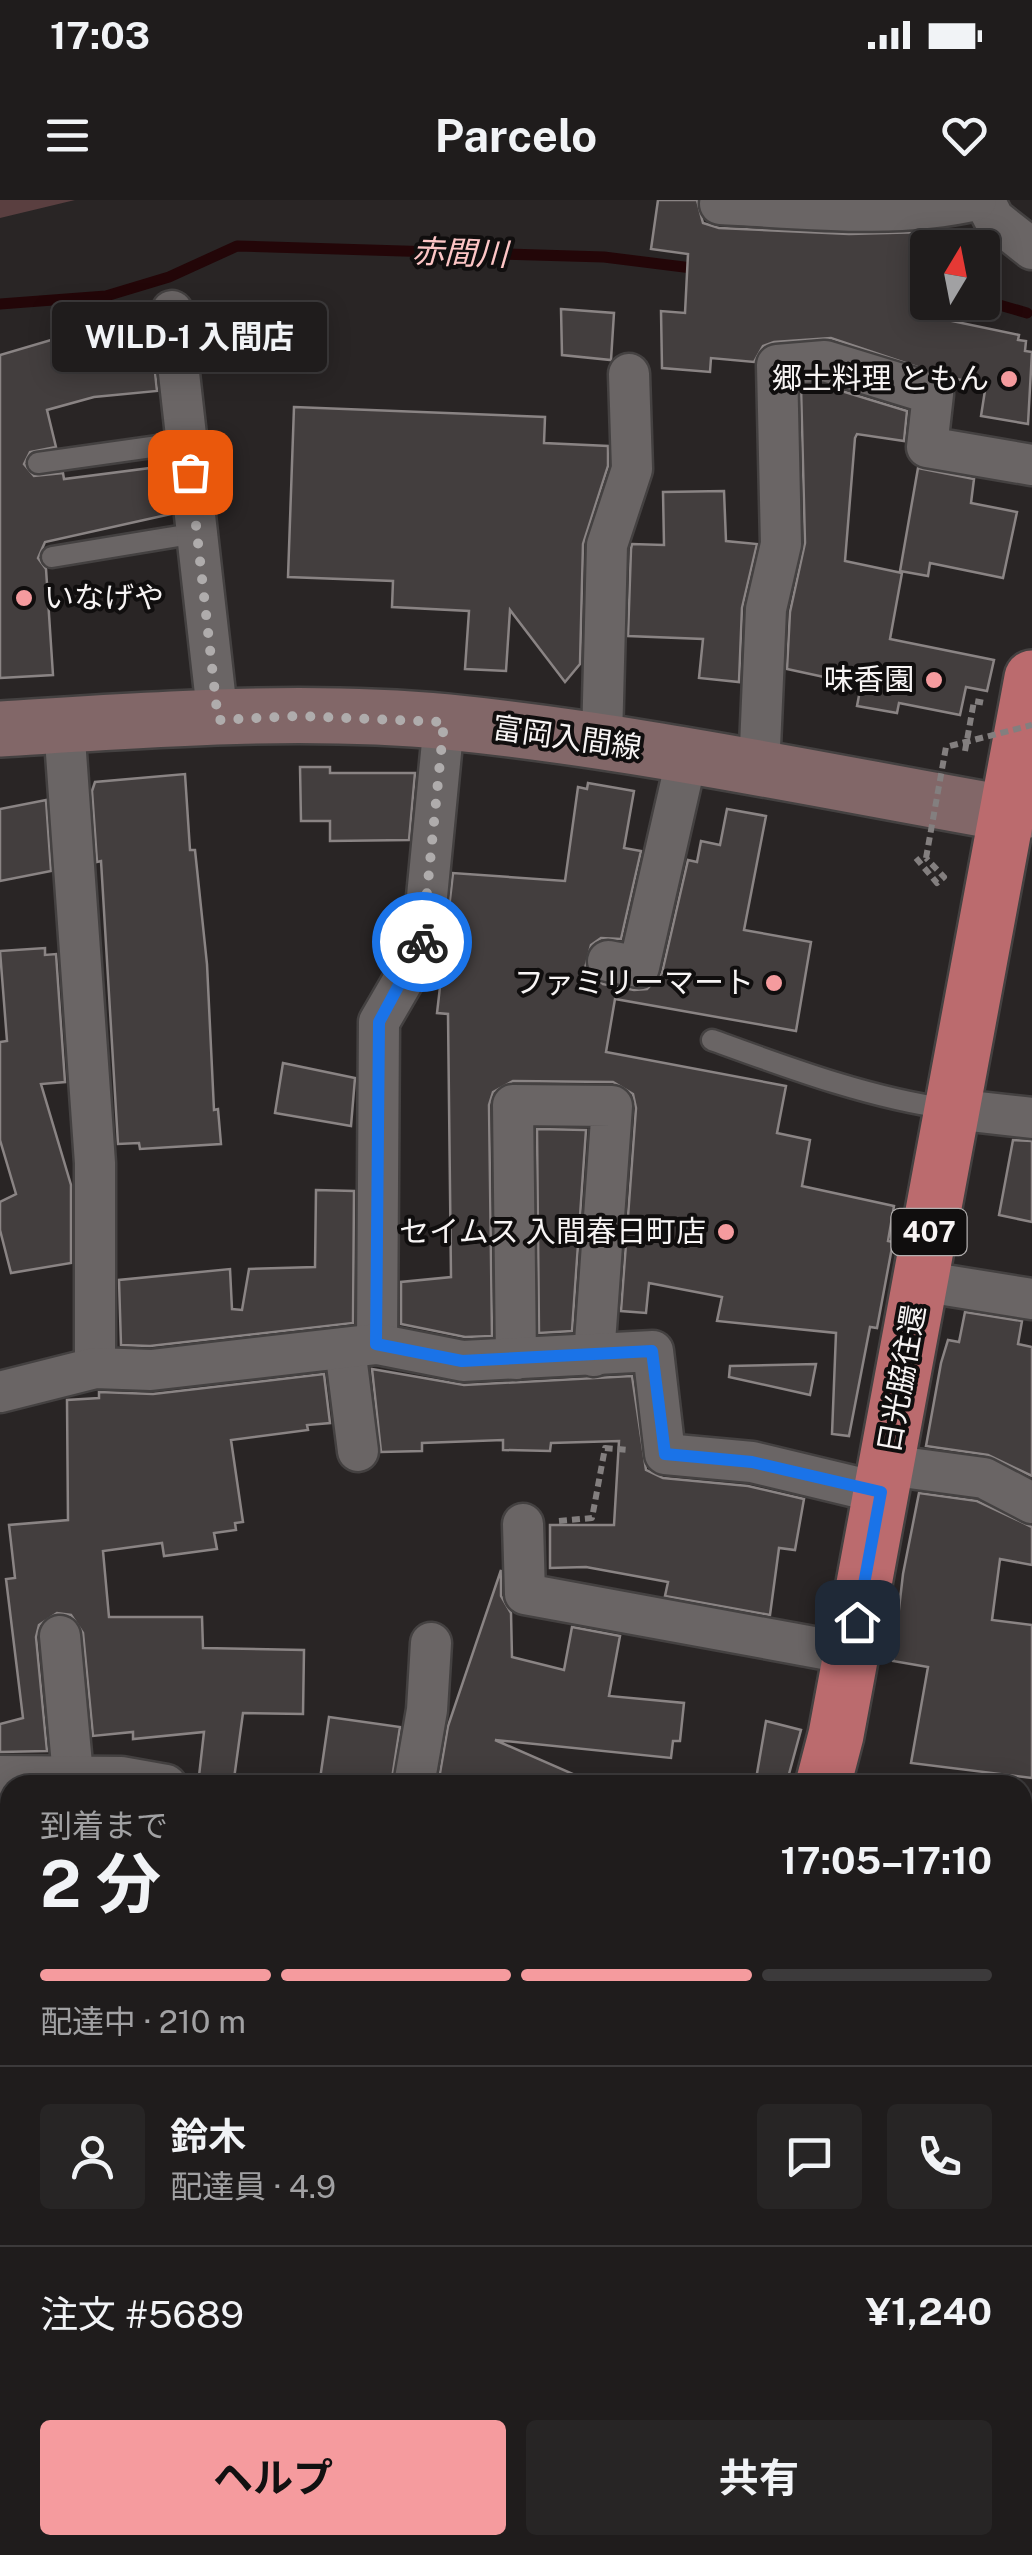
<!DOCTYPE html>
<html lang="ja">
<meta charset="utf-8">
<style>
:root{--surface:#1f1c1c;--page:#272525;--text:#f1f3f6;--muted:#a1a1a3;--line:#3c3a3b;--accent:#f59b9e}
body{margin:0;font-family:"Public Sans","Noto Sans JP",sans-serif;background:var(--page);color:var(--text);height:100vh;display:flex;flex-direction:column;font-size:38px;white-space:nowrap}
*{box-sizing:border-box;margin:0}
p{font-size:32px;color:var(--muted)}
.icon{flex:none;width:55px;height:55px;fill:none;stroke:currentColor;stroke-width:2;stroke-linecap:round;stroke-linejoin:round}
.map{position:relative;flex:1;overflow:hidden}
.drawer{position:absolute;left:0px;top:1575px;width:1032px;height:780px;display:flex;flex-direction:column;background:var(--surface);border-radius:30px 30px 0 0;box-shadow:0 5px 25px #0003,0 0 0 2px var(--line)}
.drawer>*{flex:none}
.needle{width:65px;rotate:10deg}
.fabs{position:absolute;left:910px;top:30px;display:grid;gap:20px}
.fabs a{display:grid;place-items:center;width:90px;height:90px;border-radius:10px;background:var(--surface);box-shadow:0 5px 25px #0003,0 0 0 2px var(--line);font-size:50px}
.pin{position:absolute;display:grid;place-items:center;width:85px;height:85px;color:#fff;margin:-42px;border-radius:20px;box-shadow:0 5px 15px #0006}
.courier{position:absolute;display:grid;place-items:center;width:100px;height:100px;margin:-50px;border:8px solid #1a73e8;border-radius:50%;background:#fff;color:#222;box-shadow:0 2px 12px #0007}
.bubble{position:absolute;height:70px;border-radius:10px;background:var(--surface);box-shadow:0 5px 25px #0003,0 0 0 2px var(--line);font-size:32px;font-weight:700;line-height:70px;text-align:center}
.head em{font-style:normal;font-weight:700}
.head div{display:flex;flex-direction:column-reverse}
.head{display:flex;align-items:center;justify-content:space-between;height:170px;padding:0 40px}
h1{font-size:65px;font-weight:700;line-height:75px}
.bar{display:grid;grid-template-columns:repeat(4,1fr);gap:15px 10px;align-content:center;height:120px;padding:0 40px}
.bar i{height:12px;border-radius:8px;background:var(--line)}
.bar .on{background:var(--accent)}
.bar p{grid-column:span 4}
.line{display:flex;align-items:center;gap:25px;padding:0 40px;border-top:2px solid var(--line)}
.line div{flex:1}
.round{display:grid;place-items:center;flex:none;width:105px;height:105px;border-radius:10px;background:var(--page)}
.primary-button{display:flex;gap:20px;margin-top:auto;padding:20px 40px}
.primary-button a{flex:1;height:115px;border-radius:10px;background:var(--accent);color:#111;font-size:40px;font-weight:700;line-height:115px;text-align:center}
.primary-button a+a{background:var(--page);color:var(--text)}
.status{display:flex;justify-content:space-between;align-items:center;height:70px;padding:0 50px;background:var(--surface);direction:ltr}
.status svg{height:28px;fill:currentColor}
header{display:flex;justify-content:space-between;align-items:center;height:130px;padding:0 40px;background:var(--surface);font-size:45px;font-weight:700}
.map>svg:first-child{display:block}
.green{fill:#5a3f40}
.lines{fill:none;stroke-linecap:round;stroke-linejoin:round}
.stream{stroke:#230608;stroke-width:11}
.building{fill:#433e3e;stroke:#8a8484;stroke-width:2.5}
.lane-casing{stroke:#444141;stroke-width:25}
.street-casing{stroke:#444141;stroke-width:45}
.secondary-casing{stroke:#444141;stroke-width:60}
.highway-casing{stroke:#444141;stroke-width:60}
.path{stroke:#837f7f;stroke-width:6;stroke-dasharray:8 5;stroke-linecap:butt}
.lane{stroke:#6a6565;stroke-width:20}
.street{stroke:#6a6565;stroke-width:40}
.secondary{stroke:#826768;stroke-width:55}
.highway{stroke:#bb6b6e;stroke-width:55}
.path-bridge{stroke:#837f7f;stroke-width:6;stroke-dasharray:8 5;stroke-linecap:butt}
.done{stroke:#afacac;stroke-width:10;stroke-dasharray:0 18}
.route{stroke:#1a73e8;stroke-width:12}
.poi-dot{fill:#f59b9e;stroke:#100e0e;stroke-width:4}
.labels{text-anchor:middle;stroke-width:8;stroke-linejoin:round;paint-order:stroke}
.shield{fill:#100e0e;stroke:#b2afaf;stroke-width:2.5}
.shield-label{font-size:28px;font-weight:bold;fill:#f7f4f4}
.poi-label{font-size:30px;fill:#f7f4f4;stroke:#100e0e;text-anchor:end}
.street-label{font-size:30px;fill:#f7f4f4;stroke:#100e0e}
.water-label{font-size:32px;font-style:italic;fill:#fdc5c5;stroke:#100e0e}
</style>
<div class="status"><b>17:03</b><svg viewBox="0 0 49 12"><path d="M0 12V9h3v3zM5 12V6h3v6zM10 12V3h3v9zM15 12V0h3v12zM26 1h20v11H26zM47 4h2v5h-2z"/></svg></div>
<header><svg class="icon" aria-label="menu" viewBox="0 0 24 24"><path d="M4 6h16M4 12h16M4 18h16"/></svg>Parcelo<svg class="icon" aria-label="heart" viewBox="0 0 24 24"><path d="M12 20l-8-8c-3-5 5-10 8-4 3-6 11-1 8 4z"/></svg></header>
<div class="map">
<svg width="1032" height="2355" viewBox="0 0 1032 2355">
<rect width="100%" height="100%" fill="#292525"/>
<g class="green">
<polygon points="0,0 75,0 0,18"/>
<polygon points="1023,2280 1032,2285 1032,2355 792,2355 797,2345 1022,2345"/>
</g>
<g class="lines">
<g class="stream">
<polyline points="982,100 1027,113"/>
<polyline points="0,104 106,96 169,77 237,46 604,57 700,69"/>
</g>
</g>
<g class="building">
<polygon points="658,0 697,0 703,23 719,28 849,34 926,32 928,116 1019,135 1018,140 1026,141 1025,151 1032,152 1028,224 981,216 986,184 950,178 831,138 774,142 763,146 754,162 711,158 710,172 662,168 661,111 685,113 688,54 651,49"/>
<polygon points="561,109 614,113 611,160 562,155"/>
<polygon points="150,125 157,191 94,197 47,210 56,247 30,252 24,264 34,276 63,273 64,279 166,266 171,314 45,342 38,358 46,369 53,475 0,478 0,155 85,130"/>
<polygon points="822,185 907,211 904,241 857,234 855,238 845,361 902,373 890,439 994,460 987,491 966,487 960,515 899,503 897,513 857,506 861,485 787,469 790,412 805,343 801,187"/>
<polygon points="294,207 545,217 544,243 608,246 608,266 583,344 580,464 565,482 510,410 506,471 465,469 469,411 392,407 393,381 288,377"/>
<polygon points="918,268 974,279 971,303 1017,312 1003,378 930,363 928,376 900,371"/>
<polygon points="724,291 726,341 757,344 742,408 739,482 699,478 703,439 628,436 631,349 632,344 664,345 663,292"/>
<polygon points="300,567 330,567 330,573 415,573 409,640 330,641 330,621 301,621"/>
<polygon points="185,574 190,650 195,650 207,764 214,910 218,909 221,944 140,949 139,943 118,944 101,661 97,662 92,591 95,582"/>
<polygon points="588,583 634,591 624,648 641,651 621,739 601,738 591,745 585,768 603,784 634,790 647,789 662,773 688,660 697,662 701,641 720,645 727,609 766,616 744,730 811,742 796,831 615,799 606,852 786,886 777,933 810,940 802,986 894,1006 888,1041 893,1042 877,1128 870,1127 849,1236 832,1234 836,1133 717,1121 722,1097 649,1083 646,1113 621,1111 636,908 633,894 613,882 513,881 493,892 489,905 492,1136 465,1137 401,1124 401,1082 451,1077 448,814 437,813 453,673 565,681 578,587 587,589"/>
<polygon points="46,600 51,671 0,681 0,609"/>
<polygon points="45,748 45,755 56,754 65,882 41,884 71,985 71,1063 11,1073 0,1030 0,1002 16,994 0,940 0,842 7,841 0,751"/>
<polygon points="283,863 355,878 351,926 275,913"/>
<polygon points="537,929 586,930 572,1131 539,1133"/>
<polygon points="1013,940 1032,941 1032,1022 999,1015"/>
<polygon points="316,990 354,991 353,1123 150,1146 121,1145 119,1080 230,1069 232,1109 242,1110 249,1069 315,1067"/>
<polygon points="965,1112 1022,1121 1018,1144 1032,1147 1032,1276 988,1255 926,1246 941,1163 948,1140 959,1142"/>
<polygon points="816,1164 810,1195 729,1177 730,1166"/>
<polygon points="372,1169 464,1185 632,1176 646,1270 663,1278 748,1286 804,1299 795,1350 779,1348 770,1415 665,1396 668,1382 586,1367 550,1368 550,1325 614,1325 619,1241 551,1243 550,1251 503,1250 503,1240 422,1243 422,1251 381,1252"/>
<polygon points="324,1174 330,1223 307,1225 308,1230 231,1240 243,1322 235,1323 236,1330 214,1333 217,1349 164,1356 162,1343 103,1351 109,1417 202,1417 203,1448 304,1450 303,1514 243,1513 234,1579 199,1576 204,1532 133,1539 133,1532 93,1536 83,1433 71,1415 57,1413 39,1425 36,1437 47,1551 0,1552 0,1524 23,1518 6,1379 15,1378 9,1325 68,1320 67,1200 99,1198 99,1192 153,1194"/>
<polygon points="919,1293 977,1301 1032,1327 1032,1365 1000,1359 992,1420 1032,1425 1032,1578 911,1563 928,1467 893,1461 903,1374"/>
<polygon points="501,1370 501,1396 511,1413 512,1457 564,1470 572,1427 620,1436 609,1496 684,1503 680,1541 673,1541 671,1558 495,1540 598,1585 438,1585 448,1526"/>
<polygon points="329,1517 400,1527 391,1585 320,1579"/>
<polygon points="766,1521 801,1530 786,1585 755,1585"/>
</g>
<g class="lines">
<defs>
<g id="lane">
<polyline points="38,263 187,242"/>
<polyline points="52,357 197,333"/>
<path d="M 712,840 C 789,868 869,898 950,909"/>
<polyline points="0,2350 3,2355"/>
</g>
<g id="street">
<polyline points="984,0 994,19 1032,49"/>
<path d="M 720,4 C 804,8 894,19 976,0"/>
<polyline points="172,111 218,520"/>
<polyline points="64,525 95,963 95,1168"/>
<polyline points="602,540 607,345 632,269 629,174"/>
<polyline points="759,570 766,409 781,344 777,165 825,161 933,194 927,247 1032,265"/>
<polyline points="608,761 639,767 687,556"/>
<polyline points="952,909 1032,918"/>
<polyline points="920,1081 1032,1099"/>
<polyline points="377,1144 379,822 422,748 444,522"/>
<polyline points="345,1148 358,1251"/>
<polyline points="516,1159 513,905 612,906 594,1156"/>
<polyline points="0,1192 95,1168 151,1170 377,1144 463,1161 653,1151 665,1254 752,1262 881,1293"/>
<polyline points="887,1265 984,1278 1032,1303"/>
<polyline points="523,1324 525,1394 851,1454"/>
<polyline points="60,1436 73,1575"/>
<polyline points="0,1576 121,1577 166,1585"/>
<polyline points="414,1585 427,1510 431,1443"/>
<polyline points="1025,1867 1032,1851"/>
<polyline points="0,2041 10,1983"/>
<polyline points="0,2105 10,2105"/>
</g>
<path id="secondary" d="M 0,529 C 147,520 300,508 448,522 C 636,541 823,581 1010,614 L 1032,609"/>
<g id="highway">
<polyline points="823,1585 836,1535 1032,478"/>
<polyline points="505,2355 509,2345"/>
</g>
</defs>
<use href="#lane" class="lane-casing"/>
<use href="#street" class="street-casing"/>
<use href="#secondary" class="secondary-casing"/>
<use href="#highway" class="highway-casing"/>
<g class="path">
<polyline points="965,551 974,501 985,503"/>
<polyline points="916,658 937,683 944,677 926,658"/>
<polyline points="559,1321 592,1318 605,1248 629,1250"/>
<polyline points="797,2355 801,2345"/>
</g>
<use href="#lane" class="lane"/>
<use href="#street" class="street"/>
<use href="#secondary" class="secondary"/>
<use href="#highway" class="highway"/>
<polyline class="path-bridge" points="926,658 946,547 1032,525"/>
</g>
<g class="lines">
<polyline class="done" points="190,272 218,520 298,516 444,522 422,742"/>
<polyline class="route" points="422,742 379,822 376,1144 462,1161 652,1151 665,1254 752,1262 881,1292 857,1422"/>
</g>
<g class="poi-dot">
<circle cx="1009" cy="179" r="10"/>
<circle cx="24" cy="398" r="10"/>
<circle cx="934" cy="480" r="10"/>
<circle cx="774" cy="783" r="10"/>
<circle cx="726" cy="1032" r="10"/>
</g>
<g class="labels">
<rect class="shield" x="891.5" y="1009" width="75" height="46" rx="8"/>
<g class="shield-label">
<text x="929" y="1042">407</text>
</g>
<g class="poi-label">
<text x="989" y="189">郷土料理 ともん</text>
<text x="44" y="408" text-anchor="start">いなげや</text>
<text x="914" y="490">味香園</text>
<text x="754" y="793">ファミリーマート</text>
<text x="706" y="1042">セイムス 入間春日町店</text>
</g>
<g class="street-label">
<text transform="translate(567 538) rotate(8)" y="10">富岡入間線</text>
<text transform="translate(902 1179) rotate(-80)" y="10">日光脇往還</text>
</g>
<g class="water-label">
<text transform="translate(460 53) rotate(2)" y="11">赤間川</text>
</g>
</g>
</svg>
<div class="fabs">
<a><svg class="needle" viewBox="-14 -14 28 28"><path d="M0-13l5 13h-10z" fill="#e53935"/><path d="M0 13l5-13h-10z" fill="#a1a1a3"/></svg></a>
</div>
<div class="pin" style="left:190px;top:272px;background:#ea580c"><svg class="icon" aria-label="bag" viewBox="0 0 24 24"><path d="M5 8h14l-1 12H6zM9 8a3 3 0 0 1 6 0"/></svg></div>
<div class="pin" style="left:857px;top:1422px;background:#1f2937"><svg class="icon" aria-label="home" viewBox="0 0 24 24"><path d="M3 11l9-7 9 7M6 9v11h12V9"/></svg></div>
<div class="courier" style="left:422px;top:742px"><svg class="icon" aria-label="bike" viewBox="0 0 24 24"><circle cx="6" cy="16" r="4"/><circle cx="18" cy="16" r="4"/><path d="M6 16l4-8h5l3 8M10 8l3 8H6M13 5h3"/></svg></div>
<div class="bubble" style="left:52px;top:102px;width:275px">WILD-1 入間店</div>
<section class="drawer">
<div class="head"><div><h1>2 分</h1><p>到着まで</p></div><em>17:05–17:10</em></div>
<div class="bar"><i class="on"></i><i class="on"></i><i class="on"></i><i></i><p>配達中 · 210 m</p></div>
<div class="line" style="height:180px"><a class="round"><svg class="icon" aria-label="person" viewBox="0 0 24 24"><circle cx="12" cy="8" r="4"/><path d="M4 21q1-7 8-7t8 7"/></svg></a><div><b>鈴木</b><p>配達員 · 4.9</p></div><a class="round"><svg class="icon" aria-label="chat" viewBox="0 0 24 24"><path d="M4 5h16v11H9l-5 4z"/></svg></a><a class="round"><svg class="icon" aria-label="phone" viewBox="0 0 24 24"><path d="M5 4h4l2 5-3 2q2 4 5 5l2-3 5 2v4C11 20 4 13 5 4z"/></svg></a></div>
<div class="line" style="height:130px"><div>注文 #5689</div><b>¥1,240</b></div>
<div class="primary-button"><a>ヘルプ</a><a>共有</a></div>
</section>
</div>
